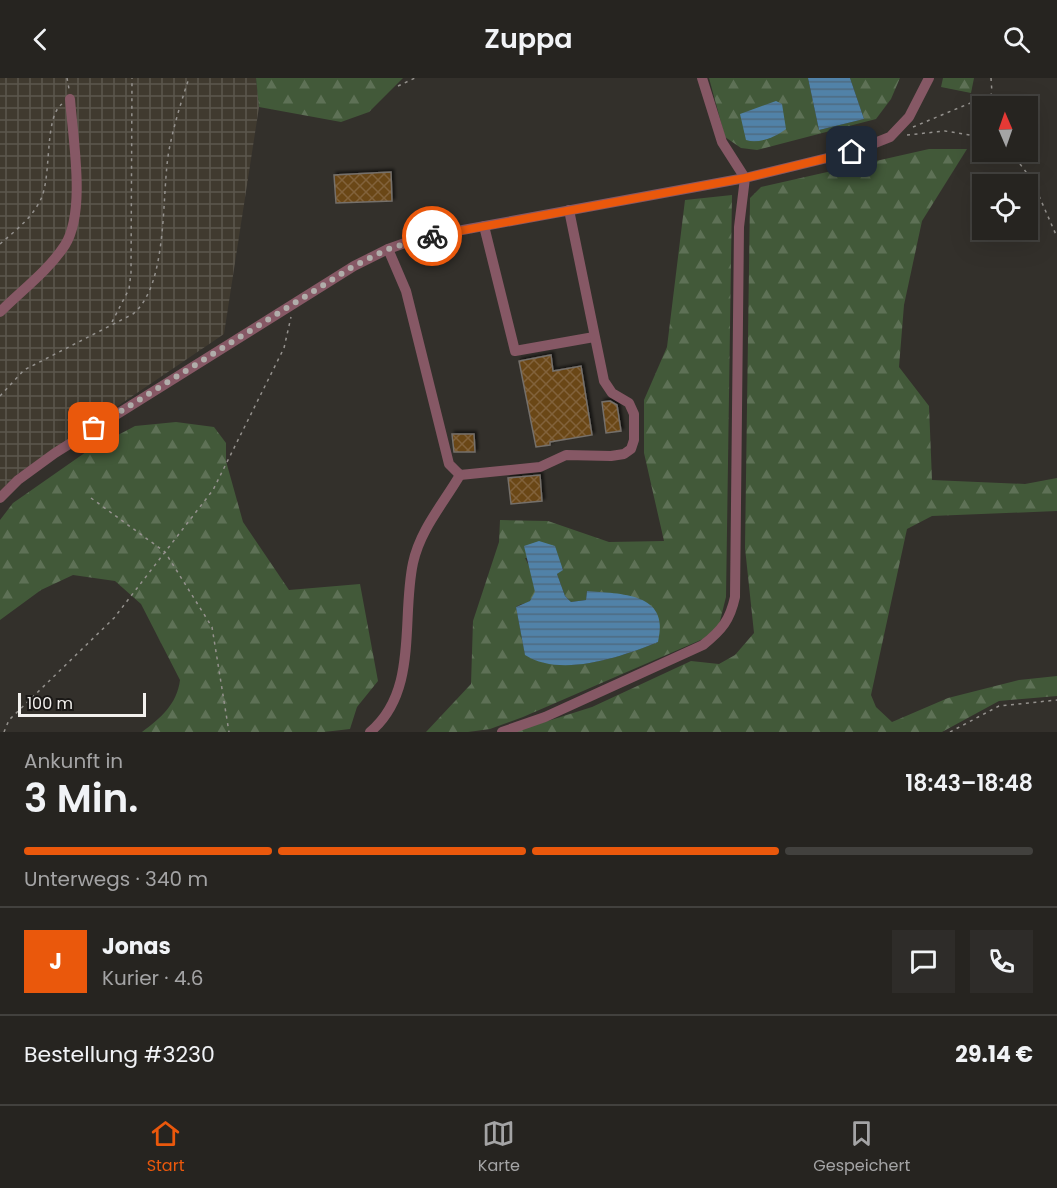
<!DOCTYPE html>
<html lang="de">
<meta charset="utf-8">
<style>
:root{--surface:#262420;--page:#2e2c29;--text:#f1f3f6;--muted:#a4a4a5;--line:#42413e;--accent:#ea580c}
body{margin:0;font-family:Poppins,sans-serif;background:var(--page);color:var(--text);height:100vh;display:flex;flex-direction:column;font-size:22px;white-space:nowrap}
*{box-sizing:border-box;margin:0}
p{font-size:20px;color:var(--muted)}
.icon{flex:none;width:33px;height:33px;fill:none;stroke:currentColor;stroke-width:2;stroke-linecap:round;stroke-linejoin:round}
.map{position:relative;height:654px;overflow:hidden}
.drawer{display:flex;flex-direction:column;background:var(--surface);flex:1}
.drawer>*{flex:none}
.needle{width:39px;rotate:358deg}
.tools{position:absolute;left:972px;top:18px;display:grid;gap:12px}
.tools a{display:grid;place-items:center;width:66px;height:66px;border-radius:0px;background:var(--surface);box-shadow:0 6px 24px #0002,0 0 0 2px var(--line);font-size:30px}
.scale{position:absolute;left:18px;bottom:15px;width:128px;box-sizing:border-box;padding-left:6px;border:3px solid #f3f1ee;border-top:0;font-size:16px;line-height:21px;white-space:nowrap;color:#f3f1ee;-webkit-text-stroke:4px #1a1816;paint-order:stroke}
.pin{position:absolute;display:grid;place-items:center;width:51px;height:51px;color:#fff;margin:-26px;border-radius:12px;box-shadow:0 3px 9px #0006}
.courier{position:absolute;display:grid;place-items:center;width:60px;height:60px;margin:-30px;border:4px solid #ea580c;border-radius:50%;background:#fff;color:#222;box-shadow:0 2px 8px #0007}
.summary em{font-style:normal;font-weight:600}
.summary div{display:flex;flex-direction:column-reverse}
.summary{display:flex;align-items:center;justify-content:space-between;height:102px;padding:0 24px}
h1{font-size:39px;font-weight:600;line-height:45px}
.bar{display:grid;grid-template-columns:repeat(4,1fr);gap:9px 6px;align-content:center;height:72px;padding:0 24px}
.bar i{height:8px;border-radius:4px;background:var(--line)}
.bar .active{background:var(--accent)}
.bar p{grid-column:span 4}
.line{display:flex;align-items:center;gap:15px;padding:0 24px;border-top:2px solid var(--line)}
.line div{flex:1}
.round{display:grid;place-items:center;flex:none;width:63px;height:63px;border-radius:0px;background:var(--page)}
header{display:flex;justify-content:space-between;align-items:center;height:78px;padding:0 24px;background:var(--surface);font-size:27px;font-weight:600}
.dock{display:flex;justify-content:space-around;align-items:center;height:84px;border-top:2px solid var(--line);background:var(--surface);font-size:16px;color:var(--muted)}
.dock a{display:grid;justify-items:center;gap:3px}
.dock .active{color:var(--accent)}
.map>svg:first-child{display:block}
.industrial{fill:url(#industrial-grid)}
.forest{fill:url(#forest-firs);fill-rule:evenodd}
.water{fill:url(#water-rules)}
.building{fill:url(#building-cross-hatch);stroke:#746f6a;stroke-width:1.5;filter:url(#shadow)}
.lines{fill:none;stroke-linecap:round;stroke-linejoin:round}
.path{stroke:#95928e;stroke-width:1.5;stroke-dasharray:3 4.5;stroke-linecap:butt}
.minor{stroke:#865865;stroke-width:10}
.done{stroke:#b0adaa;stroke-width:6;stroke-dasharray:0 10.8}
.route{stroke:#ea580c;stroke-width:8}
</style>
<header><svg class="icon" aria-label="back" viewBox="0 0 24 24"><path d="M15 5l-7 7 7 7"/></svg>Zuppa<svg class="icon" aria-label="search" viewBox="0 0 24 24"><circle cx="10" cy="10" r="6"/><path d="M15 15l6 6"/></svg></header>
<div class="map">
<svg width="1057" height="654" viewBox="0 0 1057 654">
<defs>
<pattern id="industrial-grid" width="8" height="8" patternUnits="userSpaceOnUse" patternTransform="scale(1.5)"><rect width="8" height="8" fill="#403a2f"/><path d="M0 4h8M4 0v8" fill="none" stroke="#5c574d"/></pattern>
<pattern id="forest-firs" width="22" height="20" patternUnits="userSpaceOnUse" patternTransform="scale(1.5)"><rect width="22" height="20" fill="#425939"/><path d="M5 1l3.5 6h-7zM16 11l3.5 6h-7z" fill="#5e7156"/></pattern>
<pattern id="water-rules" width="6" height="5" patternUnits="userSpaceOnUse" patternTransform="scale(1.5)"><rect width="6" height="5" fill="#5182a8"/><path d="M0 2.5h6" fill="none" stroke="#4e6b81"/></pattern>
<pattern id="building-cross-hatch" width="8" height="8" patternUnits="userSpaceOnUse" patternTransform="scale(1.5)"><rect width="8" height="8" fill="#6b4718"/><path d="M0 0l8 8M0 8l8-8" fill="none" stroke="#81623a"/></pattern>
<filter id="shadow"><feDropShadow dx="2.5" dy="-2.5" stdDeviation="1.5" flood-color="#0009"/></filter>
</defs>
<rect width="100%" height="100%" fill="#33302b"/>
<polygon class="industrial" points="0,0 256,0 259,29 224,256 16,397 0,413"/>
<g class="forest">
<polygon points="256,0 403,0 369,34 341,44 259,29"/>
<polygon points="709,0 808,0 819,52 864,41 850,0 900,0 891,21 876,41 757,72 741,70 725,59"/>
<polygon points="943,0 974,0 971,15 941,9"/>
<polygon points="929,71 967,71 922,143 904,227 899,289 929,328 932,402 1025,406 1057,400 1057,433 932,438 907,451 871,617 876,629 892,644 948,620 1019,602 1057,598 1057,618 999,623 942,654 513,654 592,629 691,583 719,586 735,577 754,555 745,470 750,120 761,109"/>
<path d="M 732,117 L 726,519 L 719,547 L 703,561 L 523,639 L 490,651 L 468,654 L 426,654 L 471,606 L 473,543 L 499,464 L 500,442 L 548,443 L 609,464 L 664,463 L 644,375 L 644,322 L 667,269 L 685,122 ZM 525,480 L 559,484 L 563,491 L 557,496 L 565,518 L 571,524 L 586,522 L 587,513 L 658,564 C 621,579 561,600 525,576 L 516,529 C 521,525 526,526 530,523 C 544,514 530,490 525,480 Z"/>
<path d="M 176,344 L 214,349 L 226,365 L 226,383 L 243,444 L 289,512 L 360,506 L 378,603 L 357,629 L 350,651 L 324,654 L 142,654 C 161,640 177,626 180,602 L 141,526 L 115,503 L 73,497 L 41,512 L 0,542 L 0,442 L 13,425 L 86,374 L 135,348 Z"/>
</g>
<g class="water">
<polygon points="808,0 850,0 864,41 819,52"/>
<path d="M 776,23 L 782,26 L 786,51 C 776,59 759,66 746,62 L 740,36 Z"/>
<path d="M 539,463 L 555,468 L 563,492 L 557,496 L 565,518 L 571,524 L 586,522 L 587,513 C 620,516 671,514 658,564 C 621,579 561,600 525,577 L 516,529 L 530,523 L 535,514 L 524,468 Z"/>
</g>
<g class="building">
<polygon points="391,94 392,123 336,125 334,97"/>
<polygon points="551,277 553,293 581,288 592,357 550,364 550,367 536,369 519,283"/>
<polygon points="610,323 617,327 621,353 606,355 602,324"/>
<polygon points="452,356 474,356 475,374 454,374"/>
<polygon points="540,397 542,423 511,426 508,400"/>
</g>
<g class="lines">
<g class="path">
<polyline points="67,0 69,11"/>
<polyline points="991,0 992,15"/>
<polyline points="398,8 415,0"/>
<polyline points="913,49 992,16 994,28"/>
<polyline points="907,57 945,53 982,59"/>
<polyline points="1011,74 1032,102 1057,159"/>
<path d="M 0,166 C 16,152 32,140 41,121 C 52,97 44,39 62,26"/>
<polyline points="112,244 129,211 131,195 132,0"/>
<path d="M 0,318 L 24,292 L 133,236 C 169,206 161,117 169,72 C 174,47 181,24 189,0"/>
<polyline points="91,420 165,474 212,549 229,654"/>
<polyline points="4,654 9,642 114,540 213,412 284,270 291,239"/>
<polyline points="950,654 999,628 1057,622"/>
</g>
<g class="minor">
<polyline points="484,148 515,273 594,259"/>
<polyline points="388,171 406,213 449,386 460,397 540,389 566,377 611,378 624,376 631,371 634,362 634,336 629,325 612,315 604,303 569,132"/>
<path d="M 0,234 C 21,213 49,192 65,167 C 86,134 73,61 70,21"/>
<polyline points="0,420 18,402 55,375 354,188 388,171 419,160 745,100 852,74 890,59 909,39 929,0"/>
<path d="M 370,654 C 419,613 401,541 413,485 C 420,452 443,426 460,397"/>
<path d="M 502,654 L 545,639 L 703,567 C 722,552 730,542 735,519 L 739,149 L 745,100 L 722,64 L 702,0"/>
</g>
</g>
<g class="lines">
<polyline class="done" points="94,350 354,188 388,171 432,158"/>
<polyline class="route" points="432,158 745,100 852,74"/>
</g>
</svg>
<div class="tools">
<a><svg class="needle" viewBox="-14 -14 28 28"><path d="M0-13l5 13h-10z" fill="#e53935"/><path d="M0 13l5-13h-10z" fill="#a4a4a5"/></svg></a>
<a><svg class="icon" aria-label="locate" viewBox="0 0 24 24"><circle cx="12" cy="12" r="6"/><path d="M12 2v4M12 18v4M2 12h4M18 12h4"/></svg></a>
</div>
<div class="scale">100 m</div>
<div class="pin" style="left:94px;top:350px;background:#ea580c"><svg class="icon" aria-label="bag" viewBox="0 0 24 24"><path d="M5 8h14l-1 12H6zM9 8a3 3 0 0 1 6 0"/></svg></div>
<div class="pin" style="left:852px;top:74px;background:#1f2937"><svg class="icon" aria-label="home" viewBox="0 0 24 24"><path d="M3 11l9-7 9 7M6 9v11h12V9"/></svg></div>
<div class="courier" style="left:432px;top:158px"><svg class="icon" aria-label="bike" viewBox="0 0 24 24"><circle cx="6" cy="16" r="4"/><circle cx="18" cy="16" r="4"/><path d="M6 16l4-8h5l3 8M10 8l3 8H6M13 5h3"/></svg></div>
</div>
<section class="drawer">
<div class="summary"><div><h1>3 Min.</h1><p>Ankunft in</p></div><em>18:43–18:48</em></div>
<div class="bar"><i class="active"></i><i class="active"></i><i class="active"></i><i></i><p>Unterwegs · 340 m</p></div>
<div class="line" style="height:108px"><b class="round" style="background:var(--accent);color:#fff">J</b><div><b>Jonas</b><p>Kurier · 4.6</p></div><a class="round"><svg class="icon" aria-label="chat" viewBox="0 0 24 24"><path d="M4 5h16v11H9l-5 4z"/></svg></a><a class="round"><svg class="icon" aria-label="phone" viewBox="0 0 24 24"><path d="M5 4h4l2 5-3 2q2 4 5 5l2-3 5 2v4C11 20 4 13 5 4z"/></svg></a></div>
<div class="line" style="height:78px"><div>Bestellung #3230</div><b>29.14 €</b></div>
</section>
<nav class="dock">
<a class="active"><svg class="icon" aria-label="home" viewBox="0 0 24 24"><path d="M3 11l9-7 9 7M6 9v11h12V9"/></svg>Start</a>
<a><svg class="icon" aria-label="map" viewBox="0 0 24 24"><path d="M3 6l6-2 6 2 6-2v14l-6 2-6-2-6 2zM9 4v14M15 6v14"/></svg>Karte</a>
<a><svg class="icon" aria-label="saved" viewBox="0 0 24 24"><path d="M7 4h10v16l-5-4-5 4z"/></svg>Gespeichert</a>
</nav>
